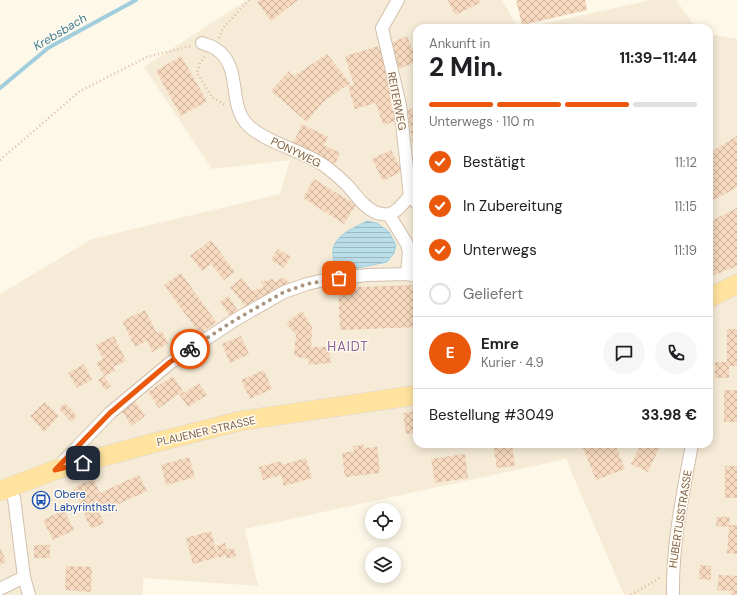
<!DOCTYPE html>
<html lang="de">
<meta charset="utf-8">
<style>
:root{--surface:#fff;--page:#f6f6f6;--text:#202124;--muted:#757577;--line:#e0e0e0;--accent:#ea580c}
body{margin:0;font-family:"DM Sans",sans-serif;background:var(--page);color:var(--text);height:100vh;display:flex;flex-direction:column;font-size:15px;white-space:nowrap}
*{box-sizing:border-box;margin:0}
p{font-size:13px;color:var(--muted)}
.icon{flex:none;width:22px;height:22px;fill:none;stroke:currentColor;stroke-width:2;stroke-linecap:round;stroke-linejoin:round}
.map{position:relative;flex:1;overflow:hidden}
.side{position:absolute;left:413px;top:24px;width:300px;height:424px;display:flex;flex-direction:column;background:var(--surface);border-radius:12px;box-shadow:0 2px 10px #0003}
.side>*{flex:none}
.tools{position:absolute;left:365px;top:503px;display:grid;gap:8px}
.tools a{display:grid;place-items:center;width:36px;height:36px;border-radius:50%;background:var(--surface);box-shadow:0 2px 10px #0003;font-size:20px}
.pin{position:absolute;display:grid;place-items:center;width:34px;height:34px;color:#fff;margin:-17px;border-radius:8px;box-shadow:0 2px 6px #0006}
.courier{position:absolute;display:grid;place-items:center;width:40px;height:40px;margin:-20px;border:3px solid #ea580c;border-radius:50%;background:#fff;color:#222;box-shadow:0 1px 5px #0007}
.summary em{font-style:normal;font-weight:700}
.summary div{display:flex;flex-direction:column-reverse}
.summary{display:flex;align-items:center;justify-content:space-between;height:68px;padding:0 16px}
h1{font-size:26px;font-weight:700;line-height:30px}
.bar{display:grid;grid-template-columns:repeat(4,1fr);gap:6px 4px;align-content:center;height:48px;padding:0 16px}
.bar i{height:5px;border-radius:3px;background:var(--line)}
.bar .selected{background:var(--accent)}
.bar p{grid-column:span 4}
.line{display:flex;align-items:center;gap:10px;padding:0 16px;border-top:1px solid var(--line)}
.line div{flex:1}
.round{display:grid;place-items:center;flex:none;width:42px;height:42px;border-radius:21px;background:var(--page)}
ol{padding:0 16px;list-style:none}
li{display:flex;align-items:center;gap:12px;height:44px}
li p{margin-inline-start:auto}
li .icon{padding:4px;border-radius:50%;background:var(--accent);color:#fff;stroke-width:4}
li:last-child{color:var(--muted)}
li i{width:22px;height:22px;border:2px solid var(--line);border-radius:50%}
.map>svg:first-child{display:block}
.residential{fill:#f6ebd7}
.water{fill:url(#water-rules);stroke:#a0cedd}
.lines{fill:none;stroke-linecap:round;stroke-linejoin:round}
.stream{stroke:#a0cedd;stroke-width:4}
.building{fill:url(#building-cross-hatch)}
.minor-casing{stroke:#d2c0ad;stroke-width:14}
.primary-casing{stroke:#ddd6d0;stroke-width:20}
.path{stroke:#dcbca0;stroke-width:2.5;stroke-dasharray:1 3;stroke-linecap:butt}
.minor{stroke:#fff;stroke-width:12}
.primary{stroke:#ffe39f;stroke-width:19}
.done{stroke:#aa9581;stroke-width:4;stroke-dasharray:0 7.2}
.route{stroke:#ea580c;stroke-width:5}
.labels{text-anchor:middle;stroke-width:3;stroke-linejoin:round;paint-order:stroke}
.street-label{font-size:11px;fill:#7c6049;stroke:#fffbf1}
.transit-label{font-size:11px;fill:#164399;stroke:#fffbf1;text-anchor:start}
.water-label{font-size:12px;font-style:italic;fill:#417c90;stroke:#fffbf1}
.quarter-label{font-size:13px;letter-spacing:1px;fill:#8a6297;stroke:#fffbf1}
</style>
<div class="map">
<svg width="737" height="595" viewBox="0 0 737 595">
<defs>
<pattern id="water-rules" width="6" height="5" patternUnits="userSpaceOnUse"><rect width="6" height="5" fill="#bbdfea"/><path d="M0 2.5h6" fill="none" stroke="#9db8c0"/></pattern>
<pattern id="building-cross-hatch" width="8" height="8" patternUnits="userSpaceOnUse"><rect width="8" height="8" fill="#f6d9be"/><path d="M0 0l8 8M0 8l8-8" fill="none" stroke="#ccb39c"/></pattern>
</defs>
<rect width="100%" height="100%" fill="#fef8e9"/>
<g class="residential">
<polygon points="247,0 502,0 518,28 417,28 417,444 709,444 709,34 737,39 737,595 624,595 566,459 245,529 258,586 143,578 143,595 0,595 0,294 92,239 280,194 290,160 212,169 144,67"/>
<polygon points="651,0 676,0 696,28 524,28"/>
</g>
<path class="water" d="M 367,221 L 377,223 L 389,232 L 396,245 L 394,253 L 387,262 L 347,270 L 336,269 C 325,239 344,233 367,221 Z"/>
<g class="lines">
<polyline class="stream" points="0,88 48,48 136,0"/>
</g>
<g class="building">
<polygon points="260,0 298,0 271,21 257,2"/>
<polygon points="448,0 479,0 480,3 455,15"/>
<polygon points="516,0 585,0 587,10 522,25"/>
<polygon points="407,36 417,61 399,69 389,44"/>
<polygon points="379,46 394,98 390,100 396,121 383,125 376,103 355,109 348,86 354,85 345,56"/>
<polygon points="327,54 350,83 322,103 307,122 271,91 289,71 294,76"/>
<polygon points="181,56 207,101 181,116 156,71"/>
<polygon points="417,108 417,162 414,158 412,137 407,110"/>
<polygon points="302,124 328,137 324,145 340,153 335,164 293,144"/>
<polygon points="737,136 737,187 709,203 709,153"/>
<polygon points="391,150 402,171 383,181 372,159"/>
<polygon points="314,179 356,205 344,224 303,198"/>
<polygon points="737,208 737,266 709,277 709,222"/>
<polygon points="211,240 235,272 224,280 211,264 202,271 190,256"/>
<polygon points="278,249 291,257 284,268 271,260"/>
<polygon points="181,273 216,322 200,334 164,285"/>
<polygon points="284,277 292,286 247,309 230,287 242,278 252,291 264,287 261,282 272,279 275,282"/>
<polygon points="409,285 417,285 417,327 340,330 338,288"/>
<polygon points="228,296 238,311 230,316 220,302"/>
<polygon points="145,310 157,333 162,331 168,344 152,352 147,341 135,347 122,321"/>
<polygon points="302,311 312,327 311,347 329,347 331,363 309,365 308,359 294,356 296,335 286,323"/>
<polygon points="727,329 737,329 737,366 729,366 729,378 715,378 715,362 727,362"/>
<polygon points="114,336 126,361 113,367 115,371 104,376 96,363 103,359 96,345"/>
<polygon points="241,336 249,354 230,363 222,344"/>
<polygon points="84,364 92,380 77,388 68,373"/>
<polygon points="264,370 272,389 250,399 241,380"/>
<polygon points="104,376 111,386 105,390 98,380"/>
<polygon points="173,376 184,393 199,383 207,395 188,407 179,394 159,408 148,392"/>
<rect x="724" y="390" width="13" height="32"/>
<polygon points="135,401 145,416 132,426 121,410"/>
<polygon points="45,402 59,416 44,432 30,416"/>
<polygon points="65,403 77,416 71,422 59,409"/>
<polygon points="417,411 417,433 406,434 403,413"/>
<polygon points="493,444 512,444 515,466 497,468"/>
<polygon points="592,444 615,444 625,469 596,480 583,448"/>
<polygon points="641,444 661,444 648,472 631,464"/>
<polygon points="364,445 364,448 377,447 380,473 345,477 342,453 354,451 353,446"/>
<polygon points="465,454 468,478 435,483 431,459"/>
<polygon points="189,457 195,477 166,485 161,465"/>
<polygon points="306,458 312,478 284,486 281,475 263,480 259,467 281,461 282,465"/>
<rect x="725" y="466" width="12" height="32"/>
<polygon points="139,475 147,491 99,513 104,523 91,529 73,488 93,479 100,493"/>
<polygon points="64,510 74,530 53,540 43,520"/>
<polygon points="717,517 730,517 729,525 737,525 737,554 727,553 729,527 716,526"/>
<polygon points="211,531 218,557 193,564 186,538"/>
<polygon points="225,543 227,550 234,548 236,556 227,559 226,555 219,558 216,546"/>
<rect x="34" y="545" width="16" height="13"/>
<polygon points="0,547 6,562 0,565"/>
<polygon points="700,565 711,566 711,580 699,579"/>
<polygon points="66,566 92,567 91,592 65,590"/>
<polygon points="719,575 737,576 737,595 731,595 731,591 717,590"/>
</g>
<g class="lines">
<defs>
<g id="minor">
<polyline points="398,0 382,28 400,105 410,196 417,203"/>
<path d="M 202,43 C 206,45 212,46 216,49 C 242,66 228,102 246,123 C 262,142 303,150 325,166 C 333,172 341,179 348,186 C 357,196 364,208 377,213 C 380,214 385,214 389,215 L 407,244 L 409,252 L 407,274"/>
<polyline points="389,215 398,209 410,196"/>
<polyline points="58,467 110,413 170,363 235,320 284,292 307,284 324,280 368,275 407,274 417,276"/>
<polyline points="10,487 14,498 24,577 29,595"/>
<polyline points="0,589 24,577"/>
<path d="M 673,595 C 672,544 683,494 692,444"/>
</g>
<g id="primary">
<polyline points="709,298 737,284"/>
<polyline points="0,491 55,470 138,447 240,421 417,395"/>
</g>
</defs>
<use href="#minor" class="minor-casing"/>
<use href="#primary" class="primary-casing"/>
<g class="path">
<polyline points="219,38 223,28 249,0"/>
<polyline points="205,57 200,62 197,73 212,97 225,105"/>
<polyline points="0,160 80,91 147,57 191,46"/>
<polyline points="631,595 661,577"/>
</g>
<use href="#minor" class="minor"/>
<use href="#primary" class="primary"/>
</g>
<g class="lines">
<polyline class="done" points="190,349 235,320 284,292 307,284 339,278"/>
<polyline class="route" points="83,463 55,470 110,413 170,362 190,349"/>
</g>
<defs>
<symbol id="bus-ring" viewBox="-11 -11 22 22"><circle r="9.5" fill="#fffbf1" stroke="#1a4fb4" stroke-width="1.5"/><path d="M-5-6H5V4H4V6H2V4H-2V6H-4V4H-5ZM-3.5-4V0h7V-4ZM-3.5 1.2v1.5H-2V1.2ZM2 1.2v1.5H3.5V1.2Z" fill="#1a4fb4"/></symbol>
</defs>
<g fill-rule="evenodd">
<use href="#bus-ring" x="31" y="490" width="20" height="20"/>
</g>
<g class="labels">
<g class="street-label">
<text transform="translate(397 101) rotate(79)" y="4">REITERWEG</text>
<text transform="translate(296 152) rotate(26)" y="4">PONYWEG</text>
<text transform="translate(206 431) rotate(-13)" y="4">PLAUENER STRASSE</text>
<text transform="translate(680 519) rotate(-81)" y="4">HUBERTUSSTRASSE</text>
</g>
<g class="transit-label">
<text x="54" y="498">Obere<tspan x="54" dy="13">Labyrinthstr.</tspan></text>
</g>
<g class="water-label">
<text transform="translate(60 32) rotate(-31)" y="4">Krebsbach</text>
</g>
<g class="quarter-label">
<text x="348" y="351">HAIDT</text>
</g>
</g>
</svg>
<div class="tools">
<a><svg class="icon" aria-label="locate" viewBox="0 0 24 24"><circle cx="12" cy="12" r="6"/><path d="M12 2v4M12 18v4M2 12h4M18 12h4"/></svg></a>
<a><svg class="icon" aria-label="layers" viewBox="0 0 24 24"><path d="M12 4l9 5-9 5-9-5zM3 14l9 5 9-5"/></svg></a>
</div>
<div class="pin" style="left:339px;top:278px;background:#ea580c"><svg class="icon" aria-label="bag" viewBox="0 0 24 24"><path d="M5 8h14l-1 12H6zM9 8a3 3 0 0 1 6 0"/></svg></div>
<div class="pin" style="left:83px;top:463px;background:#1f2937"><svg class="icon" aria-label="home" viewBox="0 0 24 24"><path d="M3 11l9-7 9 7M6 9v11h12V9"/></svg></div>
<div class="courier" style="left:190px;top:349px"><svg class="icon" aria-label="bike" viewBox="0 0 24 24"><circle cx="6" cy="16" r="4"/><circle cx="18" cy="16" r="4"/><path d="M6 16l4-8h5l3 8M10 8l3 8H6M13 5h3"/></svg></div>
<section class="side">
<div class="summary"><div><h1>2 Min.</h1><p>Ankunft in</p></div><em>11:39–11:44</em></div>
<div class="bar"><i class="selected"></i><i class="selected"></i><i class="selected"></i><i></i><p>Unterwegs · 110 m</p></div>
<ol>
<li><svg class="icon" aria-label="check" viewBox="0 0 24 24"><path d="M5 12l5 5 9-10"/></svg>Bestätigt<p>11:12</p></li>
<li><svg class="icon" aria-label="check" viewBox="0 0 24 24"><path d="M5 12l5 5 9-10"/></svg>In Zubereitung<p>11:15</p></li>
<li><svg class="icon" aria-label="check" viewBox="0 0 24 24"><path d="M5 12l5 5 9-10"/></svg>Unterwegs<p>11:19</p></li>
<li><i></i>Geliefert</li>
</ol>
<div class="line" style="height:72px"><b class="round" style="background:var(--accent);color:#fff">E</b><div><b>Emre</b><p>Kurier · 4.9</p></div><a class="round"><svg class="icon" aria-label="chat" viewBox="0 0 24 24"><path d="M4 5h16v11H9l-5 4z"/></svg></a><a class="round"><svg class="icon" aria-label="phone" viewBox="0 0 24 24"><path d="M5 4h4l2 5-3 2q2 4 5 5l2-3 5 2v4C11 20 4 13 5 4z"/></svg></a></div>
<div class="line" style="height:52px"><div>Bestellung #3049</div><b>33.98 €</b></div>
</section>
</div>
